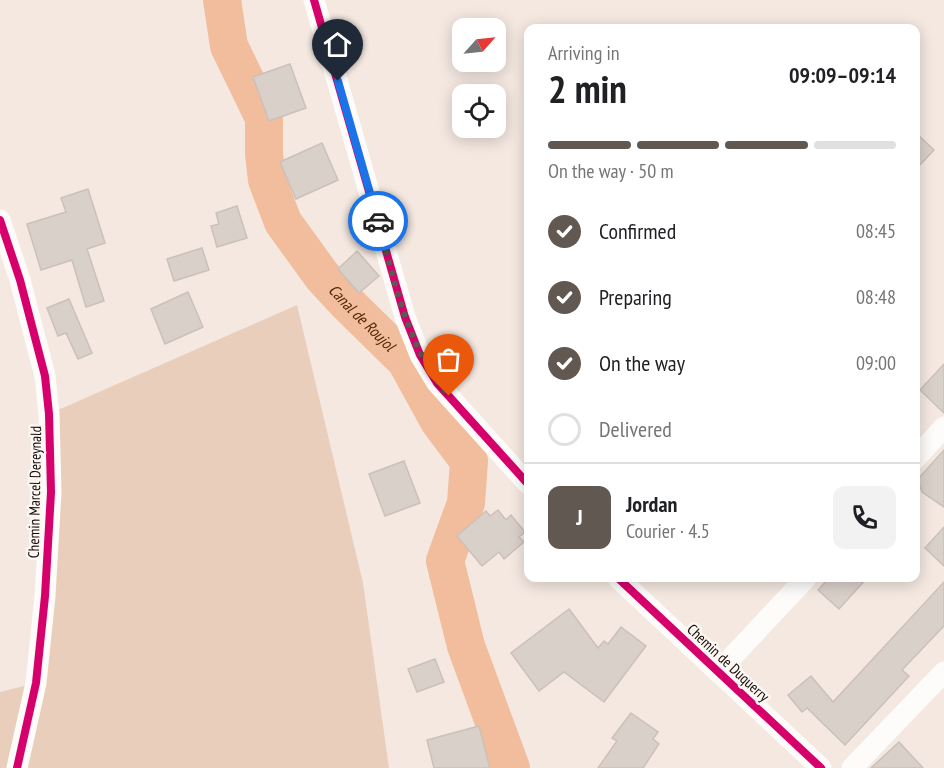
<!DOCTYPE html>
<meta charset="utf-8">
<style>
:root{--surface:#fff;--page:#f2f2f2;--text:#202124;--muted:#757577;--line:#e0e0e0;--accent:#615852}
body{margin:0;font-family:"PT Sans Narrow",sans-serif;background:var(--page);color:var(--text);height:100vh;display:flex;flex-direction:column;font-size:22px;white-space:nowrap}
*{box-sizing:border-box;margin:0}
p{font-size:20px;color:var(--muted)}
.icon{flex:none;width:33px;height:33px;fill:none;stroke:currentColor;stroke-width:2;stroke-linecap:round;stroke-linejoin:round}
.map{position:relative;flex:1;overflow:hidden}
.drawer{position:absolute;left:524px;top:24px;width:396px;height:558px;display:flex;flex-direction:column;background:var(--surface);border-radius:12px;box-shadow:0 3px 15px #0003}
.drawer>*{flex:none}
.needle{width:39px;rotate:63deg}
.tools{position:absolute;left:452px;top:18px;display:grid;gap:12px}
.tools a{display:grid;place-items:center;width:54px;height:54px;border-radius:12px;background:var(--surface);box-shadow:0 3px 15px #0003;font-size:30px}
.pin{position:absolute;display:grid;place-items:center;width:51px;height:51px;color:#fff;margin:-62px -26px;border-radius:50% 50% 50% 0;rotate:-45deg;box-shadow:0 0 6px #0007}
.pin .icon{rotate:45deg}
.courier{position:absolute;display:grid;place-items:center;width:60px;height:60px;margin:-30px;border:4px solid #1a73e8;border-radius:50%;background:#fff;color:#222;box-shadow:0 2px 8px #0007}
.headline em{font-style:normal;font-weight:600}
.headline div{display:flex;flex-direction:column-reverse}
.headline{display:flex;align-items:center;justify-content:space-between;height:102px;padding:0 24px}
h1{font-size:39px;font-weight:600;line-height:45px}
.bar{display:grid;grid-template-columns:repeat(4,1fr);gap:9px 6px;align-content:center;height:72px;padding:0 24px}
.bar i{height:8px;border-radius:4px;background:var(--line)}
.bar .current{background:var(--accent)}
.bar p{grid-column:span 4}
.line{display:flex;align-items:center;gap:15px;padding:0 24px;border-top:2px solid var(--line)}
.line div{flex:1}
.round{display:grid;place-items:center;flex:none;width:63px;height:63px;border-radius:12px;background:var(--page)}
ol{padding:0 24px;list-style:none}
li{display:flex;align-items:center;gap:18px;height:66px}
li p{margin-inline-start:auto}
li .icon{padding:6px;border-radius:50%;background:var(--accent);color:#fff;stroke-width:4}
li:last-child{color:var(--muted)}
li i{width:33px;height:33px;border:3px solid var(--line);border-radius:50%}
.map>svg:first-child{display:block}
.green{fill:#eacebc}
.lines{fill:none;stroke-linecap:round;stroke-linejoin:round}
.river{stroke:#f1bd9c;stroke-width:38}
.building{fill:#dad0ca;stroke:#cbc0ba;stroke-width:1.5}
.minor{stroke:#fdfcfa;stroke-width:21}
.cycleway-casing{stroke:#fdf7f4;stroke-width:11}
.cycleway{stroke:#d6006c;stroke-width:8}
.done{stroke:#615852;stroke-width:6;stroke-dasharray:0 10.8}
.route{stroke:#1a73e8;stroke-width:8}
.labels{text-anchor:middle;stroke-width:5;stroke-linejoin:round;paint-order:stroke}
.street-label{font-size:15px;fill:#120a05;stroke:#fdf7f4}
.water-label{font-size:16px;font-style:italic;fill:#512602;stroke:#fdf7f4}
</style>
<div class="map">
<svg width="944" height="768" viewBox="0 0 944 768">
<rect width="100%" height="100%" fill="#f4e8e1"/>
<polygon class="green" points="297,305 363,583 389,768 0,768 0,692 36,683 49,414"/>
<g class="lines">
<path class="river" id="s1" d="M 222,0 L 229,46 L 264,118 L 264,154 L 267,180 L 283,222 L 322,276 L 348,304 L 406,361 L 439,421 L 469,461 L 466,503 L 445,561 L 466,646 L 511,768"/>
</g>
<g class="building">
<polygon points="290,64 306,108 269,121 253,77"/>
<polygon points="915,132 934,150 915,170"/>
<polygon points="322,143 338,180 296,199 280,162"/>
<polygon points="88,189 105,243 87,249 104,301 86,307 72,260 41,270 27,224 66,212 61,198"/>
<polygon points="237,206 247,238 217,247 211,226 219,224 216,213"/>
<polygon points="202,248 209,270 174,281 167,259"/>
<polygon points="357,251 379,276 359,293 338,269"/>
<polygon points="188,292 203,327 165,344 151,309"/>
<polygon points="69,299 92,353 78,359 66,333 58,336 47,308"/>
<polygon points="944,364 944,413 920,390"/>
<polygon points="944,450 944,507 922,492 918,479"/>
<polygon points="404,461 420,503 385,516 369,474"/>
<polygon points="498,510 506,520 511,515 525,532 519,537 524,542 504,559 499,552 482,566 457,536 486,511 490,516"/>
<polygon points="944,527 944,566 925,548"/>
<polygon points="829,578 867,578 839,609 818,590"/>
<polygon points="944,582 944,626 902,670 909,676 845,745 807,708 802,712 788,695 811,676 833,702"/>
<polygon points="569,609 598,648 604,641 608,644 621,627 646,646 604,702 564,672 539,691 511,653"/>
<polygon points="435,659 444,682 417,692 408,669"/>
<polygon points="631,713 658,732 653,739 659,744 643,768 598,768 617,741 612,738"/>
<polygon points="479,726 490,768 434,768 427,740"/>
<polygon points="899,742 923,768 871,768"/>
</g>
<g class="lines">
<g class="minor">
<polyline points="314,0 405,317 420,355 437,383 528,484"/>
<polyline points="0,220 20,280 45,376 49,414 51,492 45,596 36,683 17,768"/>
<polyline points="915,459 944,427"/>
<polyline points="618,578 821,768"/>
<polyline points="718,672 806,578"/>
<polyline points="852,768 944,672"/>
</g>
<defs>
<g id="cycleway">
<polyline points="314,0 405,317 420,355 437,383 528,484"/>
<polyline points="0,220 20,280 45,376 49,414 51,492 45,596 36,683 17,768"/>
<polyline points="618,578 821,768"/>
</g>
</defs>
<use href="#cycleway" class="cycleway-casing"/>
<use href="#cycleway" class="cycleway"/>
</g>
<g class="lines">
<path class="done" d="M 378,221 C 395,282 407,348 449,396"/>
<polyline class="route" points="338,81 378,221"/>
</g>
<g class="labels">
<g class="street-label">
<text transform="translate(35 492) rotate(-89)" y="5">Chemin Marcel Dereynald</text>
<text transform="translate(728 663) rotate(43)" y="5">Chemin de Duquerry</text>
</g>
<g class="water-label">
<text dy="6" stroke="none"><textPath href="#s1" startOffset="358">Canal de Roujol</textPath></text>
</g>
</g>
</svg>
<div class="tools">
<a><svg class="needle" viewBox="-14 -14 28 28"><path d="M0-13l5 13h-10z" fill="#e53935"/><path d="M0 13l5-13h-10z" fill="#757577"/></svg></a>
<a><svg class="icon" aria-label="locate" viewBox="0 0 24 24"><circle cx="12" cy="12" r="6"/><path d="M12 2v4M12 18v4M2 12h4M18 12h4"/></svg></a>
</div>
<div class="pin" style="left:449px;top:396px;background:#ea580c"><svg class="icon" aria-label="bag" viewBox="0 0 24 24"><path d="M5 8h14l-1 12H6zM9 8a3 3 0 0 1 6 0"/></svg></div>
<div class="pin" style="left:338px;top:81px;background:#1f2937"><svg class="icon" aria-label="home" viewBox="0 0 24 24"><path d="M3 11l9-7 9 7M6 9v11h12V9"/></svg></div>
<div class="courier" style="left:378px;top:221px"><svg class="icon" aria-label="car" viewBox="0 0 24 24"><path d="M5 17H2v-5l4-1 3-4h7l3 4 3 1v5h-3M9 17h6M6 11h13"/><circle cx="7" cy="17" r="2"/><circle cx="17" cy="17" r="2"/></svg></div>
<section class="drawer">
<div class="headline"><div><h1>2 min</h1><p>Arriving in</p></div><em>09:09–09:14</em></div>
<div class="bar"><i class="current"></i><i class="current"></i><i class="current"></i><i></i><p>On the way · 50 m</p></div>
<ol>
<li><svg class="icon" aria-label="check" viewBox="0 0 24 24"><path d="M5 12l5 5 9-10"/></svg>Confirmed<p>08:45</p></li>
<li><svg class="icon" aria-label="check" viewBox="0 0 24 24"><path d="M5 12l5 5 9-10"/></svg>Preparing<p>08:48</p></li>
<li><svg class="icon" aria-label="check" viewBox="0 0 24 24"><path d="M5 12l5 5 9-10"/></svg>On the way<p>09:00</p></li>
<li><i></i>Delivered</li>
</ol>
<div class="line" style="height:108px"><b class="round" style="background:var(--accent);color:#fff">J</b><div><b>Jordan</b><p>Courier · 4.5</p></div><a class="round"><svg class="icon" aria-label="phone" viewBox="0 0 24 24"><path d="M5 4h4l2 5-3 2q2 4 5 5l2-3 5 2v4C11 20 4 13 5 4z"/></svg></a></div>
</section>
</div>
